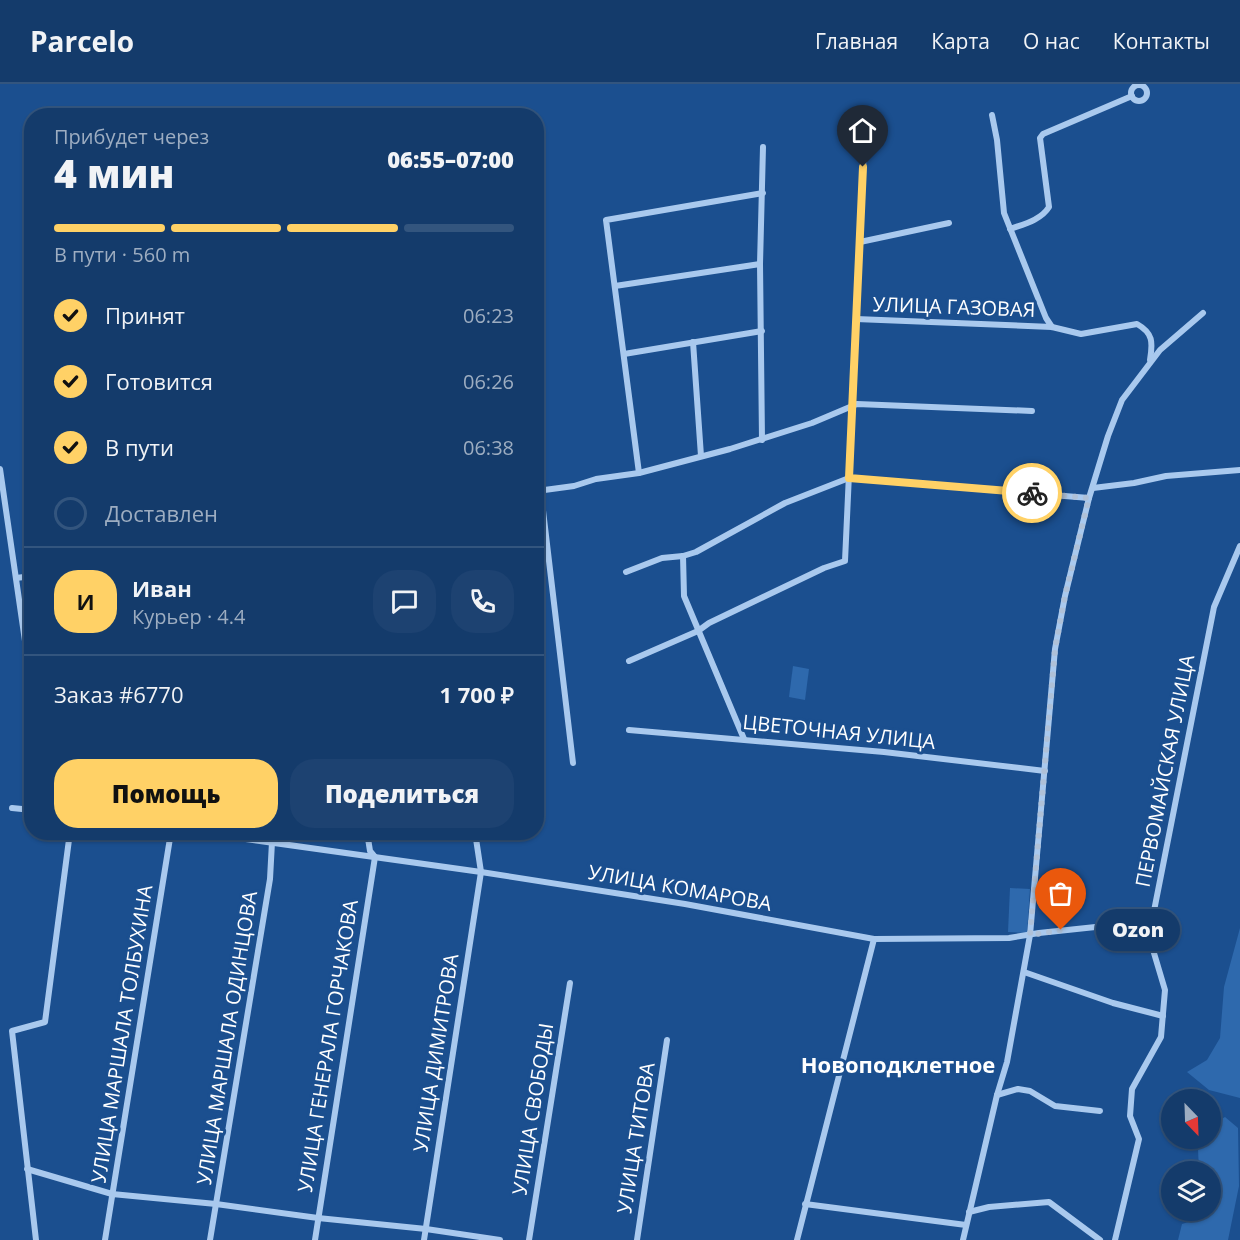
<!DOCTYPE html>
<html lang="ru">
<meta charset="utf-8">
<style>
:root{--surface:#143b6b;--page:#1d4271;--text:#f1f3f6;--muted:#9dadc1;--line:#33557e;--accent:#ffd166}
body{margin:0;font-family:"Open Sans",sans-serif;background:var(--page);color:var(--text);height:100vh;display:flex;flex-direction:column;font-size:22px;white-space:nowrap}
*{box-sizing:border-box;margin:0}
p{font-size:20px;color:var(--muted)}
.icon{flex:none;width:33px;height:33px;fill:none;stroke:currentColor;stroke-width:2;stroke-linecap:round;stroke-linejoin:round}
.map{position:relative;flex:1;overflow:hidden}
.sheet{position:absolute;left:24px;top:24px;width:520px;height:732px;display:flex;flex-direction:column;background:var(--surface);border-radius:24px;box-shadow:0 2px 4px #0004,0 0 0 2px var(--line)}
.sheet>*{flex:none}
.needle{width:39px;rotate:157deg}
.fabs{position:absolute;left:1161px;top:1005px;display:grid;gap:12px}
.fabs a{display:grid;place-items:center;width:60px;height:60px;border-radius:50%;background:var(--surface);box-shadow:0 2px 4px #0004,0 0 0 2px var(--line);font-size:30px}
.pin{position:absolute;display:grid;place-items:center;width:51px;height:51px;color:#fff;margin:-62px -26px;border-radius:50% 50% 50% 0;rotate:-45deg;box-shadow:0 0 6px #0007}
.pin .icon{rotate:45deg}
.courier{position:absolute;display:grid;place-items:center;width:60px;height:60px;margin:-30px;border:4px solid #ffd166;border-radius:50%;background:#fff;color:#222;box-shadow:0 2px 8px #0007}
.bubble{position:absolute;height:42px;border-radius:21px;background:var(--surface);box-shadow:0 2px 4px #0004,0 0 0 2px var(--line);font-size:20px;font-weight:800;line-height:42px;text-align:center}
.head em{font-style:normal;font-weight:800}
.head div{display:flex;flex-direction:column-reverse}
.head{display:flex;align-items:center;justify-content:space-between;height:102px;padding:0 30px}
h1{font-size:39px;font-weight:800;line-height:45px}
.bar{display:grid;grid-template-columns:repeat(4,1fr);gap:9px 6px;align-content:center;height:72px;padding:0 30px}
.bar i{height:8px;border-radius:4px;background:var(--line)}
.bar .active{background:var(--accent)}
.bar p{grid-column:span 4}
.line{display:flex;align-items:center;gap:15px;padding:0 30px;border-top:2px solid var(--line)}
.line div{flex:1}
.round{display:grid;place-items:center;flex:none;width:63px;height:63px;border-radius:24px;background:var(--page)}
ol{padding:0 30px;list-style:none}
li{display:flex;align-items:center;gap:18px;height:66px}
li p{margin-inline-start:auto}
li .icon{padding:6px;border-radius:50%;background:var(--accent);color:#111;stroke-width:4}
li:last-child{color:var(--muted)}
li i{width:33px;height:33px;border:3px solid var(--line);border-radius:50%}
.action{display:flex;gap:12px;margin-top:auto;padding:12px 30px}
.action a{flex:1;height:69px;border-radius:24px;background:var(--accent);color:#111;font-size:24px;font-weight:800;line-height:69px;text-align:center}
.action a+a{background:var(--page);color:var(--text)}
header{display:flex;align-items:center;gap:36px;box-sizing:border-box;height:84px;padding:0 30px;background:var(--surface);border-bottom:2px solid var(--line)}
header strong{font-size:28px}
nav{display:flex;gap:33px;margin-inline-start:auto;font-size:21px}
.map>svg:first-child{display:block}
.green{fill:#2e69ad}
.lines{fill:none;stroke-linecap:round;stroke-linejoin:round}
.minor{stroke:#a9c9ee;stroke-width:6}
.done{stroke:#afc1d8;stroke-width:6;stroke-dasharray:0 10.8}
.route{stroke:#ffd166;stroke-width:8}
.labels{text-anchor:middle;stroke-width:6;stroke-linejoin:round;paint-order:stroke}
.street-label{font-size:20px;fill:#fff;stroke:#1b4f8f}
.quarter-label{font-size:22px;font-weight:bold;fill:#fff;stroke:#1b4f8f}
</style>
<header>
<strong>Parcelo</strong>
<nav><a>Главная</a><a>Карта</a><a>О нас</a><a>Контакты</a></nav>
</header>
<div class="map">
<svg width="1240" height="1156" viewBox="0 0 1240 1156">
<rect width="100%" height="100%" fill="#1b4f8f"/>
<g class="green">
<polygon points="793,582 809,585 805,616 789,613"/>
<polygon points="1010,804 1030,805 1027,849 1008,848"/>
<polygon points="1240,844 1240,1014 1209,1006 1187,988 1207,976 1220,954 1224,903"/>
<polygon points="1225,1033 1238,1044 1239,1102 1228,1156 1178,1156 1182,1140 1201,1134 1203,1127 1210,1126 1210,1088 1199,1087 1198,1065 1202,1055 1210,1054 1211,1041"/>
</g>
<g class="lines">
<g class="minor">
<circle cx="1139" cy="9" r="8"/>
<polyline points="992,31 997,56 1004,129 1046,234 1052,243"/>
<path d="M 1010,145 C 1024,140 1041,136 1049,123 L 1040,54 L 1043,50 L 1132,12"/>
<polyline points="860,158 949,139"/>
<polyline points="615,202 760,180"/>
<path d="M 856,235 L 1052,243 L 1081,250 L 1137,240 C 1153,249 1153,258 1150,276"/>
<polyline points="693,258 701,372"/>
<polyline points="624,270 762,247"/>
<polyline points="762,356 760,180 763,63"/>
<polyline points="0,385 32,605"/>
<polyline points="639,389 606,136 763,109"/>
<polyline points="1093,404 1134,399 1166,392 1240,386"/>
<polyline points="537,407 574,402 596,395 639,389 730,365 812,339 857,320 1032,327"/>
<polyline points="537,410 542,418 573,679"/>
<polyline points="683,472 684,512 744,655"/>
<polyline points="626,488 662,474 683,472 696,468 785,419 849,394 1089,414"/>
<polyline points="16,494 32,492"/>
<polyline points="629,577 698,547 709,539 824,484 845,477 864,64"/>
<polyline points="629,646 884,668 1045,687"/>
<polyline points="12,724 32,726"/>
<polyline points="196,748 481,788 685,820 874,855 1009,854 1039,849 1152,837"/>
<polyline points="1024,888 1113,919 1163,932"/>
<polyline points="997,1011 1018,1005 1030,1007 1055,1022 1100,1027"/>
<polyline points="27,1085 112,1110 216,1120 318,1134 426,1145 500,1156"/>
<polyline points="805,1120 966,1141"/>
<polyline points="969,1128 989,1123 1049,1118 1100,1156"/>
<polyline points="36,1156 12,947 45,938 70,748"/>
<polyline points="105,1156 171,748"/>
<polyline points="210,1156 270,795 272,758"/>
<polyline points="315,1156 375,773 370,767 367,748"/>
<polyline points="424,1156 481,788 475,748"/>
<polyline points="529,1156 570,899"/>
<polyline points="637,1156 667,956"/>
<polyline points="797,1156 874,855"/>
<polyline points="963,1156 997,1011 1007,978 1030,851 1055,565 1065,512 1089,414 1108,352 1122,316 1160,266 1203,229"/>
<polyline points="1115,1156 1139,1055 1130,1032 1132,1005 1161,953 1165,906 1151,859 1152,837 1214,523 1240,462"/>
</g>
</g>
<g class="lines">
<polyline class="done" points="1032,409 1089,414 1065,512 1055,565 1030,851 1061,846"/>
<polyline class="route" points="863,83 849,394 1032,409"/>
</g>
<g class="labels">
<g class="street-label">
<text transform="translate(954 223) rotate(2)" y="7">УЛИЦА ГАЗОВАЯ</text>
<text transform="translate(839 648) rotate(6)" y="7">ЦВЕТОЧНАЯ УЛИЦА</text>
<text transform="translate(1165 687) rotate(-79)" y="7">ПЕРВОМАЙСКАЯ УЛИЦА</text>
<text transform="translate(680 804) rotate(10)" y="7">УЛИЦА КОМАРОВА</text>
<text transform="translate(122 950) rotate(-81)" y="7">УЛИЦА МАРШАЛА ТОЛБУХИНА</text>
<text transform="translate(227 954) rotate(-81)" y="7">УЛИЦА МАРШАЛА ОДИНЦОВА</text>
<text transform="translate(328 962) rotate(-81)" y="7">УЛИЦА ГЕНЕРАЛА ГОРЧАКОВА</text>
<text transform="translate(436 969) rotate(-81)" y="7">УЛИЦА ДИМИТРОВА</text>
<text transform="translate(533 1025) rotate(-81)" y="7">УЛИЦА СВОБОДЫ</text>
<text transform="translate(636 1054) rotate(-81)" y="7">УЛИЦА ТИТОВА</text>
</g>
<g class="quarter-label">
<text x="898" y="989">Новоподклетное</text>
</g>
</g>
</svg>
<div class="fabs">
<a><svg class="needle" viewBox="-14 -14 28 28"><path d="M0-13l5 13h-10z" fill="#e53935"/><path d="M0 13l5-13h-10z" fill="#9dadc1"/></svg></a>
<a><svg class="icon" aria-label="layers" viewBox="0 0 24 24"><path d="M12 4l9 5-9 5-9-5zM3 14l9 5 9-5"/></svg></a>
</div>
<div class="pin" style="left:1061px;top:846px;background:#ea580c"><svg class="icon" aria-label="bag" viewBox="0 0 24 24"><path d="M5 8h14l-1 12H6zM9 8a3 3 0 0 1 6 0"/></svg></div>
<div class="pin" style="left:863px;top:83px;background:#1f2937"><svg class="icon" aria-label="home" viewBox="0 0 24 24"><path d="M3 11l9-7 9 7M6 9v11h12V9"/></svg></div>
<div class="courier" style="left:1032px;top:409px"><svg class="icon" aria-label="bike" viewBox="0 0 24 24"><circle cx="6" cy="16" r="4"/><circle cx="18" cy="16" r="4"/><path d="M6 16l4-8h5l3 8M10 8l3 8H6M13 5h3"/></svg></div>
<div class="bubble" style="left:1096px;top:825px;width:84px">Ozon</div>
<section class="sheet">
<div class="head"><div><h1>4 мин</h1><p>Прибудет через</p></div><em>06:55–07:00</em></div>
<div class="bar"><i class="active"></i><i class="active"></i><i class="active"></i><i></i><p>В пути · 560 m</p></div>
<ol>
<li><svg class="icon" aria-label="check" viewBox="0 0 24 24"><path d="M5 12l5 5 9-10"/></svg>Принят<p>06:23</p></li>
<li><svg class="icon" aria-label="check" viewBox="0 0 24 24"><path d="M5 12l5 5 9-10"/></svg>Готовится<p>06:26</p></li>
<li><svg class="icon" aria-label="check" viewBox="0 0 24 24"><path d="M5 12l5 5 9-10"/></svg>В пути<p>06:38</p></li>
<li><i></i>Доставлен</li>
</ol>
<div class="line" style="height:108px"><b class="round" style="background:var(--accent);color:#111">И</b><div><b>Иван</b><p>Курьер · 4.4</p></div><a class="round"><svg class="icon" aria-label="chat" viewBox="0 0 24 24"><path d="M4 5h16v11H9l-5 4z"/></svg></a><a class="round"><svg class="icon" aria-label="phone" viewBox="0 0 24 24"><path d="M5 4h4l2 5-3 2q2 4 5 5l2-3 5 2v4C11 20 4 13 5 4z"/></svg></a></div>
<div class="line" style="height:78px"><div>Заказ #6770</div><b>1 700 ₽</b></div>
<div class="action"><a>Помощь</a><a>Поделиться</a></div>
</section>
</div>
